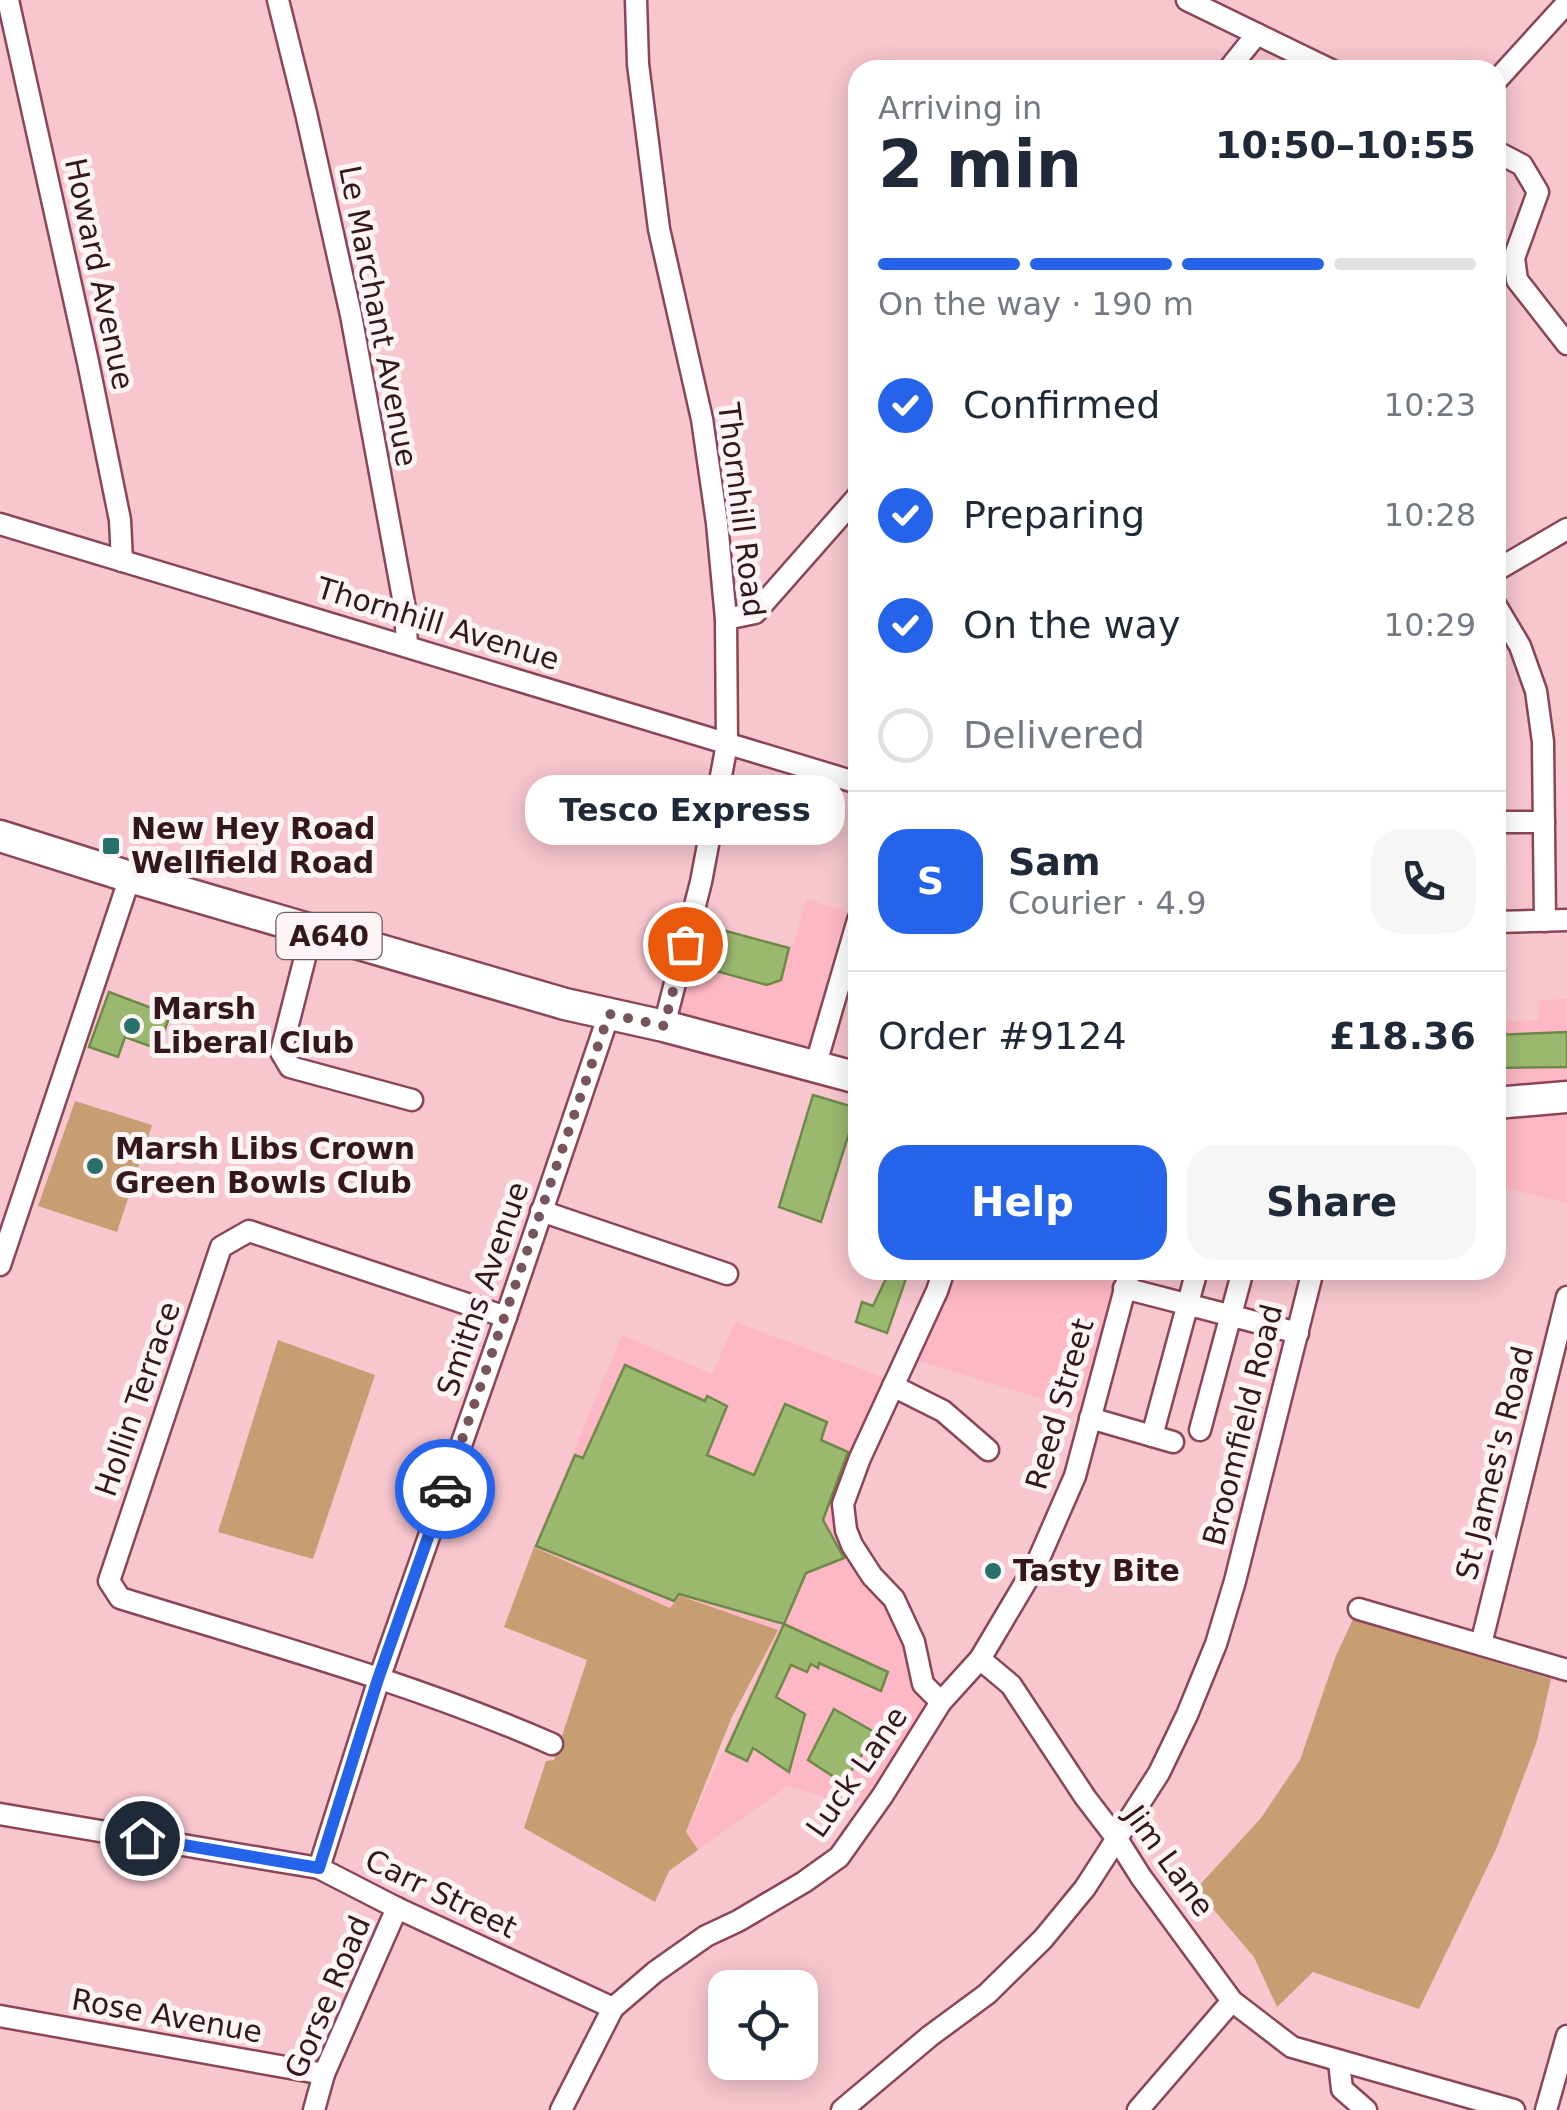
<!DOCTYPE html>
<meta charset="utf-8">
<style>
:root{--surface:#fff;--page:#f6f6f7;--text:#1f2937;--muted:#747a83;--line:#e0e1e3;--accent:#2563eb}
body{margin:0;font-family:"DejaVu Sans",sans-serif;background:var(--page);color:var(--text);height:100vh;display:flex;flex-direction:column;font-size:38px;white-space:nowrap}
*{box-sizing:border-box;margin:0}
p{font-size:32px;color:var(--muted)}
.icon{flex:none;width:55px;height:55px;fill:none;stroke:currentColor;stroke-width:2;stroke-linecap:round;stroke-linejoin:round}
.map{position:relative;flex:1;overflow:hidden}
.panel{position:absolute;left:848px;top:60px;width:658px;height:1220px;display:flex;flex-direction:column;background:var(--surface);border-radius:30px;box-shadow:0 5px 25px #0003}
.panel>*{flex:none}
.fabs{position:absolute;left:708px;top:1970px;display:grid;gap:20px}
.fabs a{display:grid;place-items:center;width:110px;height:110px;border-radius:20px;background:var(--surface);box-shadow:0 5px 25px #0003;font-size:50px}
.pin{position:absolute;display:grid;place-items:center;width:85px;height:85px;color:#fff;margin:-42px;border:5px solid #fff;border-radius:50%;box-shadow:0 2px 10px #0007}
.courier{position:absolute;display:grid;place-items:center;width:100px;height:100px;margin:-50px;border:8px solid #2563eb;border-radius:50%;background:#fff;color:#222;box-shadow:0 2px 12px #0007}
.bubble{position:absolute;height:70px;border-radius:30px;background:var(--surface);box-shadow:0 5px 25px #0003;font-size:32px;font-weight:800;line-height:70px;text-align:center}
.summary em{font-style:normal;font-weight:800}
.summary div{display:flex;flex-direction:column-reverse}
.summary{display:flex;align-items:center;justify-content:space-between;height:170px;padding:0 30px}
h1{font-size:65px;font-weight:800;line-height:75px}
.bar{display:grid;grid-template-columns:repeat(4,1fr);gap:15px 10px;align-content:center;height:120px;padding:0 30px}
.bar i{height:12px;border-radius:8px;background:var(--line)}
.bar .current{background:var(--accent)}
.bar p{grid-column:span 4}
.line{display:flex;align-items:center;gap:25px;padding:0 30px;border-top:2px solid var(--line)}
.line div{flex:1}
.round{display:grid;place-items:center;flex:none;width:105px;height:105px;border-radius:30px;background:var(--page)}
ol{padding:0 30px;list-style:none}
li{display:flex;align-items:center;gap:30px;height:110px}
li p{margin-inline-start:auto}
li .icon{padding:10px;border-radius:50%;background:var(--accent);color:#fff;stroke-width:4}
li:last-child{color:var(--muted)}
li i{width:55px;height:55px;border:5px solid var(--line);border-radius:50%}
.primary-button{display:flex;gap:20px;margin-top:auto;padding:20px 30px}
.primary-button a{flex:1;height:115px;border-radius:30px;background:var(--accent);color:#fff;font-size:40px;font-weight:800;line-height:115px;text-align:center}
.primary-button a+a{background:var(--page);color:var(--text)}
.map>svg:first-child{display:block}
.built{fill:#feb8c5}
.green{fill:#c79d72}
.building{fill:#9bb96e;stroke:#708949;stroke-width:2.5}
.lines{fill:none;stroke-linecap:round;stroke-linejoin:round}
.minor-casing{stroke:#8a4656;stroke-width:25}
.highway-casing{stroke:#8a4656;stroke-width:35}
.minor{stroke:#fff;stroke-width:20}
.highway{stroke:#fff;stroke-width:30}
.done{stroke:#78545b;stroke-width:10;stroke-dasharray:0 18}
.route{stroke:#2563eb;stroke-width:12}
.poi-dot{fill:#28716a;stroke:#fcf4f5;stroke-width:4}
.labels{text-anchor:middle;stroke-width:10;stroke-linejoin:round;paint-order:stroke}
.shield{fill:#fcf4f5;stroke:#70595e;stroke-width:2.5}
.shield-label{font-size:28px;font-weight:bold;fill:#34171d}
.street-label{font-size:30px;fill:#34171d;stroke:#fcf4f5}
.poi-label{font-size:30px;font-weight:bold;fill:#34171d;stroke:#fcf4f5;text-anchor:start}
</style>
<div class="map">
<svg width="1567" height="2110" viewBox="0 0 1567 2110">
<rect width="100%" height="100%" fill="#f7c6cf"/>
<g class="built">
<polygon points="806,899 846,911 806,1055 675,1021 702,925 792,949"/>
<polygon points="1567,999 1567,1203 1495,1186 1500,1147 1495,1145 1495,1022 1538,1020 1540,1000"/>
<polygon points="938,1270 1131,1270 1091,1414 906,1357"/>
<polygon points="735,1322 885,1378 843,1504 846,1530 941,1702 883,1795 849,1805 788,1786 698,1850 686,1833 777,1630 670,1608 534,1547 622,1335 712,1374"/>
</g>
<g class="green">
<polygon points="75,1101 152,1125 117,1232 38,1206"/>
<polygon points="278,1340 375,1375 313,1559 218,1532"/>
<polygon points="534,1547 670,1608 680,1596 778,1630 731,1719 686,1832 698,1850 669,1871 655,1902 524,1828 546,1761 554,1760 587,1660 504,1627"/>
<polygon points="1353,1619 1551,1679 1537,1741 1497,1847 1419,2009 1313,1972 1277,2007 1254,1957 1196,1889 1261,1818 1300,1760 1335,1658"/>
</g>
<g class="building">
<polygon points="715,928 789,948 781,980 767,985 716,971 708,958"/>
<polygon points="109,992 170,1015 158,1049 125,1037 118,1057 89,1047"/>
<polygon points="1567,1032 1567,1067 1495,1068 1495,1035"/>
<polygon points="813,1095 857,1108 821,1222 779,1207"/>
<polygon points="890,1270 909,1270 887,1333 856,1322 862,1302 873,1306"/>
<polygon points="625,1365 705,1401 707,1396 727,1406 707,1455 754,1475 785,1404 827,1422 821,1440 848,1452 823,1520 844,1558 806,1573 784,1624 679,1594 674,1601 536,1546 575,1455 583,1458"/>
<polygon points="784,1624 888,1672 881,1691 819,1663 818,1668 811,1664 807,1672 791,1665 776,1697 805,1714 789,1772 753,1748 747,1761 726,1751"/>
<polygon points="834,1709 876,1733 868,1752 865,1750 843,1783 808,1760"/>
</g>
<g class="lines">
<defs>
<g id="minor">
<polyline points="8,0 88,362 120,520 122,561"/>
<polyline points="278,0 306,113 351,315 405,609 407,645"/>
<polyline points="636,0 638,64 659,229 702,419 717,523 726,619 727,744 701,882 664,1026"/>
<polyline points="1187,0 1331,70"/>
<polyline points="1228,70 1257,34"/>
<polyline points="1495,82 1567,3"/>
<polyline points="1495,151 1522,165 1538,192 1514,258 1517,280 1567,344"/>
<polyline points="0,524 858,783"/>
<polyline points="1495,571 1567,529"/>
<polyline points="1495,604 1520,646 1536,691 1543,742 1545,921"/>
<polyline points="726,619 755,613 858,496"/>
<polyline points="1495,822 1544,822"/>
<polyline points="1495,922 1567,920"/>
<polyline points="312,930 281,1052 290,1067 412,1100"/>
<polyline points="815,1067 858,920"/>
<polyline points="541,1211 727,1274"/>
<polyline points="0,1265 130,877"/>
<polyline points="1124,1288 1298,1333"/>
<path d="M 506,1317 L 249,1231 L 221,1247 L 109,1581 L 120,1598 C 265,1643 413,1683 552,1744"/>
<polyline points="893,1386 943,1411 988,1450"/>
<polyline points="1090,1418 1173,1442"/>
<polyline points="1200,1430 1243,1270"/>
<polyline points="1152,1436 1197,1270"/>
<polyline points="1359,1609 1567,1670"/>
<polyline points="1481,1644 1567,1297"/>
<polyline points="980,1659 1011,1685 1085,1797 1117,1839 1141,1877 1232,2001 1292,2047 1514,2110"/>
<polyline points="941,1702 923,1684 914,1642 894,1599 872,1576 852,1545 846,1530 843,1504 860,1458 937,1291 944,1270"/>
<polyline points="0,1814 319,1868 397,1908 613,2008"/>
<polyline points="319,1868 379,1679 506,1317 609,1014"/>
<polyline points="0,2016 324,2074"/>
<polyline points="1339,2062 1342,2089 1366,2110"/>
<polyline points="314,2110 324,2074 397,1908"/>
<polyline points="561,2110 613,2008 655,1972 706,1936 738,1921 804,1882 839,1857 883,1795 941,1702 980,1659 1037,1563 1075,1476 1130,1270"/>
<polyline points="842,2110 930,2036 987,1994 1043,1939 1085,1888 1159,1773 1187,1715 1216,1644 1235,1581 1313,1270"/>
<polyline points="1138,2110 1232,2001"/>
<polyline points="1546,2110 1567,2036"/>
</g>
<g id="highway">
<polyline points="0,836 130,877 565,1004 664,1026 858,1078"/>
<polyline points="1495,1103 1567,1097"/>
</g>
</defs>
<use href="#minor" class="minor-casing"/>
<use href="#highway" class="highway-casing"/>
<use href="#minor" class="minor"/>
<use href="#highway" class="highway"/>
</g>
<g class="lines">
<polyline class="done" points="445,1489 609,1014 664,1026 685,944"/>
<polyline class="route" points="142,1838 319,1868 378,1679 445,1489"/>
</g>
<g class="poi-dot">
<rect x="101" y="836" width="20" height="20" rx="5"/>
<circle cx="132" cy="1026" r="10"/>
<circle cx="95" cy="1166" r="10"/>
<circle cx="993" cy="1571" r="10"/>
</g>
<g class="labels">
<rect class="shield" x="276.5" y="913" width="105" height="46" rx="8"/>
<g class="shield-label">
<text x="329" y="946">A640</text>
</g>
<g class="street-label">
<text transform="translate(99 274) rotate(78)" y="10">Howard Avenue</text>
<text transform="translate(378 316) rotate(79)" y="10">Le Marchant Avenue</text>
<text transform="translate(741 510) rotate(83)" y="10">Thornhill Road</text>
<text transform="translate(438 624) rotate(17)" y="10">Thornhill Avenue</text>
<text transform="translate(483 1289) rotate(-71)" y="10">Smiths Avenue</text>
<text transform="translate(138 1399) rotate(-71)" y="10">Hollin Terrace</text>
<text transform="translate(1060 1404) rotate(-74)" y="10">Reed Street</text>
<text transform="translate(1243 1425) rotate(-76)" y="10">Broomfield Road</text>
<text transform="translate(1495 1463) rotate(-76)" y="10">St James's Road</text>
<text transform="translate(857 1772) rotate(-55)" y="10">Luck Lane</text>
<text transform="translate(1169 1861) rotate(54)" y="10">Jim Lane</text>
<text transform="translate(441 1894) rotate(26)" y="10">Carr Street</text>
<text transform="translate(328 1997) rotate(-67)" y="10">Gorse Road</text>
<text transform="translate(167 2016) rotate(10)" y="10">Rose Avenue</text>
</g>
<g class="poi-label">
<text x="131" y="839">New Hey Road<tspan x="131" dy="34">Wellfield Road</tspan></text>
<text x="152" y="1019">Marsh<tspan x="152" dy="34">Liberal Club</tspan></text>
<text x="115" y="1159">Marsh Libs Crown<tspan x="115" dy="34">Green Bowls Club</tspan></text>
<text x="1013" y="1581">Tasty Bite</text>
</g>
</g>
</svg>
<div class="fabs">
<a><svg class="icon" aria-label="locate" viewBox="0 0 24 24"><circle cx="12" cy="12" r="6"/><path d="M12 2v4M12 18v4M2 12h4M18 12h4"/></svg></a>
</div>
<div class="pin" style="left:685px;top:944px;background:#ea580c"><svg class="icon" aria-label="bag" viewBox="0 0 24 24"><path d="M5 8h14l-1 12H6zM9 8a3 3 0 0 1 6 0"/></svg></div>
<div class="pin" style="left:142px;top:1838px;background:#1f2937"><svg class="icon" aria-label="home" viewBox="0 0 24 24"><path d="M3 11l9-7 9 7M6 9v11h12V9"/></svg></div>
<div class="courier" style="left:445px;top:1489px"><svg class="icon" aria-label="car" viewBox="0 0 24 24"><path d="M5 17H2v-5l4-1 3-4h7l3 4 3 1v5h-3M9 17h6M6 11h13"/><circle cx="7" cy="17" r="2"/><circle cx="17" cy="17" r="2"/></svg></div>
<div class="bubble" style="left:525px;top:775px;width:320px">Tesco Express</div>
<section class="panel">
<div class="summary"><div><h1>2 min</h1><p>Arriving in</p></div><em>10:50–10:55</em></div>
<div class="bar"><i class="current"></i><i class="current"></i><i class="current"></i><i></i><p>On the way · 190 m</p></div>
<ol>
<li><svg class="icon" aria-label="check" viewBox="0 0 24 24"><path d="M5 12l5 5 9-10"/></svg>Confirmed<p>10:23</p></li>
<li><svg class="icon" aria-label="check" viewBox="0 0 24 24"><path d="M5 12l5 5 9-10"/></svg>Preparing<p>10:28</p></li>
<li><svg class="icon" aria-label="check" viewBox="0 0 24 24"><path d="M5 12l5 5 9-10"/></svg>On the way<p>10:29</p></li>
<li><i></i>Delivered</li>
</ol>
<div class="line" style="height:180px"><b class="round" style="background:var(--accent);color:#fff">S</b><div><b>Sam</b><p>Courier · 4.9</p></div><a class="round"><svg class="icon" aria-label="phone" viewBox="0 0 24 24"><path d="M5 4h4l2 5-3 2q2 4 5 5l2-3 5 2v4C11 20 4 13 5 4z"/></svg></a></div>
<div class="line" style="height:130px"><div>Order #9124</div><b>£18.36</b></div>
<div class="primary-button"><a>Help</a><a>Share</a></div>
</section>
</div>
